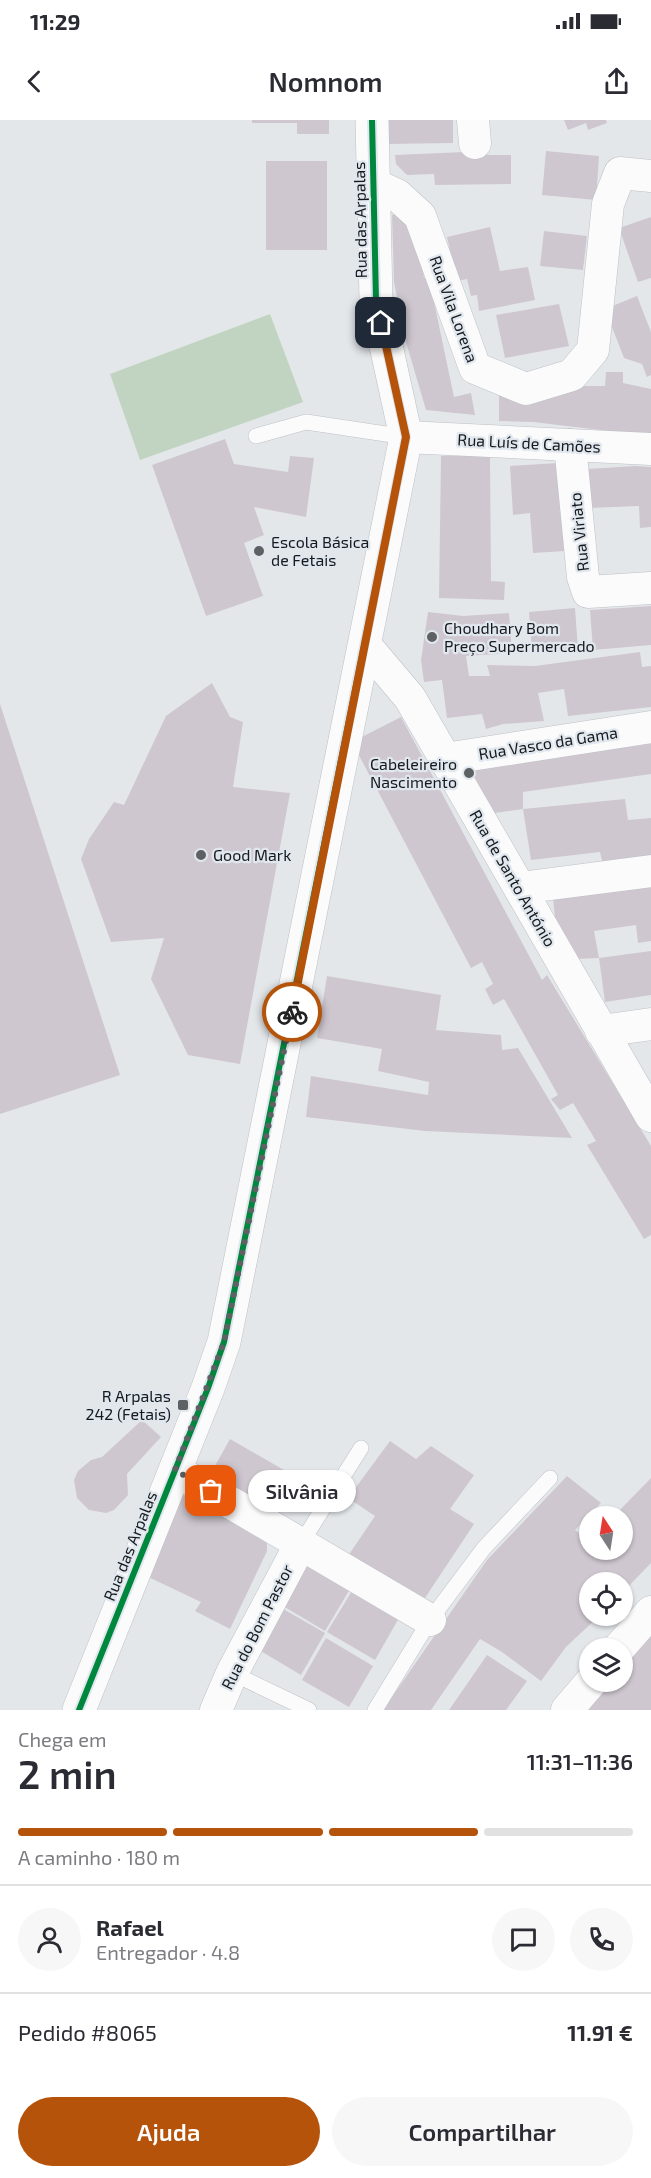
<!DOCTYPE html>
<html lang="pt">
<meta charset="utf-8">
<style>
:root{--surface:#fff;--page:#f7f7f7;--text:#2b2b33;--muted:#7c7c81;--line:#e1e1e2;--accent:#b45309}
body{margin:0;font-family:"Exo 2",sans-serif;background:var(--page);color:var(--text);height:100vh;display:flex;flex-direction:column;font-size:22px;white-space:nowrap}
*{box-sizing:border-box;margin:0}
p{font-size:20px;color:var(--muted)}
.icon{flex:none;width:33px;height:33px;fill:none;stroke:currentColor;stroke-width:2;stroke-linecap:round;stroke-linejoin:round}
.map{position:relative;height:1590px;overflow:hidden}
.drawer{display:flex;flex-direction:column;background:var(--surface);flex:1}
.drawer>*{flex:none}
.needle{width:39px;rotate:348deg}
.fabs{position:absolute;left:579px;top:1386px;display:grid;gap:12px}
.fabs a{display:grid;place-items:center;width:54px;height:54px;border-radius:50%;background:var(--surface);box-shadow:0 2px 4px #0004;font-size:30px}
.pin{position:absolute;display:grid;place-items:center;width:51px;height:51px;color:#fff;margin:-26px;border-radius:12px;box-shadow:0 3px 9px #0006}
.courier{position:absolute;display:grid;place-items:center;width:60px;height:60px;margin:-30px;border:4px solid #b45309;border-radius:50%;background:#fff;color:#222;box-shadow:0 2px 8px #0007}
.bubble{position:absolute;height:42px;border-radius:21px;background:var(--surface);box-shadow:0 2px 4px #0004;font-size:20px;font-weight:600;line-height:42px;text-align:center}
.head em{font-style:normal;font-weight:600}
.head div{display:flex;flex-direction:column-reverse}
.head{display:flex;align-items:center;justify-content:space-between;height:102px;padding:0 18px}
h1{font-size:39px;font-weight:600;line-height:45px}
.bar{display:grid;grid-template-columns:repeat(4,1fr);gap:9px 6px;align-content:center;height:72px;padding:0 18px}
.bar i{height:8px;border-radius:4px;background:var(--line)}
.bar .selected{background:var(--accent)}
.bar p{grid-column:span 4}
.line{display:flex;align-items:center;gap:15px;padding:0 18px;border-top:2px solid var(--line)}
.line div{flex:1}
.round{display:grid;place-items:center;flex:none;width:63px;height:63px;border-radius:32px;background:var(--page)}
.cta{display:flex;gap:12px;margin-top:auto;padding:12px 18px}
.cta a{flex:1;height:69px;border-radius:36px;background:var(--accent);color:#fff;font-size:24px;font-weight:600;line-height:69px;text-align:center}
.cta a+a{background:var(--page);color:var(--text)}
.status{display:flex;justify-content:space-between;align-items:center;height:42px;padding:0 30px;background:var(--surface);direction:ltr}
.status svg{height:16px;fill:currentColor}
header{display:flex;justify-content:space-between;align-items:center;height:78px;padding:0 18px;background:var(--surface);font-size:27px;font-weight:600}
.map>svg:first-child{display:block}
.pitch{fill:#c1d4c1}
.building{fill:#cfc7d0}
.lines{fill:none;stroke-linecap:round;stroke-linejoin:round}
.service-casing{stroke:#bec0c4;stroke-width:16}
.minor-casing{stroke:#bec0c4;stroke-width:33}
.tertiary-casing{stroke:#bec0c4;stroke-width:34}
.service{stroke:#fbfbfc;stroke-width:15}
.minor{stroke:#fbfbfc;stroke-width:32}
.tertiary{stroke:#fbfbfc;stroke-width:33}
.cycleway-casing{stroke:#e0e7ee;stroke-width:10}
.cycleway{stroke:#00873e;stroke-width:6}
.done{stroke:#5e6163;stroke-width:6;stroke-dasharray:0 10.8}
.route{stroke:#b45309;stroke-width:8}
.poi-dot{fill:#5e6163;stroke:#e0e7ee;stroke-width:2}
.labels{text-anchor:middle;stroke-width:4.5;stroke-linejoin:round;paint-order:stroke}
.street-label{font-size:16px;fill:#16191b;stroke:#e0e7ee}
.poi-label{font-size:16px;fill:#16191b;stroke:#e0e7ee;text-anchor:start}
</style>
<div class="status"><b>11:29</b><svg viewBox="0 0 49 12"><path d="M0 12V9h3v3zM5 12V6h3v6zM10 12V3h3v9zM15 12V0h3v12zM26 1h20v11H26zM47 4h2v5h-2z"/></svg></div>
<header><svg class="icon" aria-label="back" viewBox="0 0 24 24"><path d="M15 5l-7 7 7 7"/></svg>Nomnom<svg class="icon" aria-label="share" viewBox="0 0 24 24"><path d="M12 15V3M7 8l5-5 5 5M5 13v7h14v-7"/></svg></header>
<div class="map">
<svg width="651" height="1590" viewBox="0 0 651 1590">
<rect width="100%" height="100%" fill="#e4e7ea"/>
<polygon class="pitch" points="270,194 303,282 140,340 110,254"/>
<g class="building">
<polygon points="252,0 329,0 329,14 297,14 297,3 252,3"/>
<polygon points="387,0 453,0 453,23 388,24"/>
<polygon points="564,0 606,0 607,3 588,10 586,3 568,10"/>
<polygon points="487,31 487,35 511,35 511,64 435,65 434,54 407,55 396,44 395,35"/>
<polygon points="546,31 599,36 596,80 542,75"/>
<rect x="266" y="41" width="61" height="89"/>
<polygon points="407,93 421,132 424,158 429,158 454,277 471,273 475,295 426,290 406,222 394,162 392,95"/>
<polygon points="651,97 651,158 638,162 619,108"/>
<polygon points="490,107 500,151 528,147 535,180 479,191 477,175 471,176 467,159 457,161 447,117"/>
<polygon points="544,111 587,116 583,150 540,146"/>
<polygon points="637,176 651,212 651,255 647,257 642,244 624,238 605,189"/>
<polygon points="559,184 569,226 505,238 496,195"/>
<polygon points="606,252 623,252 623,263 651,269 651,316 533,302 499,301 499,275 533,276 552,266 605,266"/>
<polygon points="225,319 234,344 288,352 290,336 314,338 306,397 254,387 264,415 244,423 263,476 206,496 152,345"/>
<polygon points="490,335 491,461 505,462 504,480 439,478 441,336"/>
<polygon points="558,343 565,431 533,433 530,393 513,395 510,346"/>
<polygon points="636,346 651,347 651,407 640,408 639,386 589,388 587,349"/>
<polygon points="651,486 651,525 593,530 590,490"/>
<polygon points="575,488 578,529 532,532 529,492"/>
<polygon points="428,492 463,496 509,493 512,533 466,536 469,556 490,556 487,545 535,546 640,532 642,547 651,546 651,587 568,596 564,569 538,573 544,601 503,604 486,609 482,594 447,598 442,560 424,562 421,540"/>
<polygon points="212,563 230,597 243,602 233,667 290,673 240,944 188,935 151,859 164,818 111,822 81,739 89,719 114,682 124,685 166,596"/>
<polygon points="0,584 120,955 0,994"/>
<polygon points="401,597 542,860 547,855 651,1026 651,1115 644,1119 587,1025 596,1021 573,983 560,990 551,979 558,975 504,879 493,885 485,869 493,864 482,842 471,848 352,622"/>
<polygon points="651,623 651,654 523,672 523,689 488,694 463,645"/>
<polygon points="625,679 628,700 651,698 651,737 603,745 600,732 531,740 523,689"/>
<polygon points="651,765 651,821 638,823 636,805 594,811 599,838 577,839 556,806 553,778"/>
<polygon points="651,831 651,875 605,882 599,838"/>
<polygon points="327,856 441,875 436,910 501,915 502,930 518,928 572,1018 425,1011 306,997 311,956 428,975 429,962 378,951 382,929 317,918"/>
<polygon points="142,1300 161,1317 127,1354 128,1375 114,1390 106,1393 89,1390 77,1378 74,1360 78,1351 91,1340 102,1337"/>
<polygon points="230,1319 296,1357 277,1391 211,1353"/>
<polygon points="390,1321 416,1339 431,1326 474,1355 450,1389 474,1404 421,1484 348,1436 375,1396 348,1378"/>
<polygon points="567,1356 601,1383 575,1410 590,1421 590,1430 622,1430 622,1396 614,1396 651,1358 651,1443 622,1473 622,1462 590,1462 590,1496 599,1496 566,1527 541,1561 502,1532 480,1519 431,1590 383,1590 487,1440"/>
<polygon points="181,1374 260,1413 267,1424 267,1431 230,1509 195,1491 201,1482 144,1455"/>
<polygon points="302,1441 350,1469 325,1511 278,1483"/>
<polygon points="352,1471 399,1498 375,1540 327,1512"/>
<polygon points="278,1486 325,1513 301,1555 254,1527"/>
<polygon points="651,1508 651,1590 577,1590 601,1562 622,1562 622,1538"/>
<polygon points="326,1518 373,1546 349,1587 302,1560"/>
<polygon points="487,1535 527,1561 506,1590 449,1590"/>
</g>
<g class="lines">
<defs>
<g id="service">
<polyline points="256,316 306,302 406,317"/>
<polyline points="300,1425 361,1328"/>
<polyline points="232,1553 309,1590"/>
<polyline points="375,1590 430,1500 484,1428 550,1358"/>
</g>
<g id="minor">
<polyline points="473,0 475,23"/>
<polyline points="373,64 397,75 420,96 475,248 526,269 572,255 593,230 608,84 620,53 651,56"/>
<polyline points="406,317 651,329"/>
<polyline points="570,325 583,457 588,472 651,468"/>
<polyline points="366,526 410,578 651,996"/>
<polyline points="445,639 651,607"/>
<polyline points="520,768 651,751"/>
<polyline points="601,911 651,904"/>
<polyline points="175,1350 430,1500"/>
<polyline points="619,1528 651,1492"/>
<polyline points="216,1590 232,1553 300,1425"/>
<polyline points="567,1590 591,1562"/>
</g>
<polyline id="tertiary" points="79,1590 208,1268 224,1222 406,317 376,180 372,0"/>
</defs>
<use href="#service" class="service-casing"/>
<use href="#minor" class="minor-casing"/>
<use href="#tertiary" class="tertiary-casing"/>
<use href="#service" class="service"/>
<use href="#minor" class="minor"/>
<use href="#tertiary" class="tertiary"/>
<defs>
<polyline id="cycleway" points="79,1590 208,1268 224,1222 406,317 376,180 372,0"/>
</defs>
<use href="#cycleway" class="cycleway-casing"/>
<use href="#cycleway" class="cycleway"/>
</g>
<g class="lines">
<polyline class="done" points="211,1371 175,1350 224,1222 292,892"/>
<polyline class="route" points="292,892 406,317 381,203"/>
</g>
<g class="poi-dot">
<circle cx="259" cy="431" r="6"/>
<circle cx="432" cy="517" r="6"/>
<circle cx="469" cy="653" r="6"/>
<circle cx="201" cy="735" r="6"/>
<rect x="177" y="1279" width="12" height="12" rx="3"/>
</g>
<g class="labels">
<g class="street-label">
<text transform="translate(360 100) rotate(-91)" y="6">Rua das Arpalas</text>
<text transform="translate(454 189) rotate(70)" y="6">Rua Vila Lorena</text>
<text transform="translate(529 323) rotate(3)" y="6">Rua Luís de Camões</text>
<text transform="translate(579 412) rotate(-96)" y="6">Rua Viriato</text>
<text transform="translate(548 623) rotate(-9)" y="6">Rua Vasco da Gama</text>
<text transform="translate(513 758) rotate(60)" y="6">Rua de Santo António</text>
<text transform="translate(130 1426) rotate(-68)" y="6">Rua das Arpalas</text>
<text transform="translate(257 1507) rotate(-63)" y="6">Rua do Bom Pastor</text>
</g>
<g class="poi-label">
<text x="271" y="428">Escola Básica<tspan x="271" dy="18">de Fetais</tspan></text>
<text x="444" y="514">Choudhary Bom<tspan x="444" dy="18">Preço Supermercado</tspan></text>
<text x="457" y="650" text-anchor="end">Cabeleireiro<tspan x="457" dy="18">Nascimento</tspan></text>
<text x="213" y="741">Good Mark</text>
<text x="171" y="1282" text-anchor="end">R Arpalas<tspan x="171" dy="18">242 (Fetais)</tspan></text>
</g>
</g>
</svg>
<div class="fabs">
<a><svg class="needle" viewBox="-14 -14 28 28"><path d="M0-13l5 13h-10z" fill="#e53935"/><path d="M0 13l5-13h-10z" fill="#7c7c81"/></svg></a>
<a><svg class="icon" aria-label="locate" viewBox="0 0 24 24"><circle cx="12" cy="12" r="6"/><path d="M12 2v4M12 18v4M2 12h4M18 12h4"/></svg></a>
<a><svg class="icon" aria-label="layers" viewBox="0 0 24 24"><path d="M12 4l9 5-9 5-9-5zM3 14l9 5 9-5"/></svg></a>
</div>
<div class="pin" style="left:211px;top:1371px;background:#ea580c"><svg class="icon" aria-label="bag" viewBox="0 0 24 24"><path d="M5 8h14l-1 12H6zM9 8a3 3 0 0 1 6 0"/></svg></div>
<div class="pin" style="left:381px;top:203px;background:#1f2937"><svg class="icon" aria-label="home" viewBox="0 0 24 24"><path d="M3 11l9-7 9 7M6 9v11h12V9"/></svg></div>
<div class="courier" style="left:292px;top:892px"><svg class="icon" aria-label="bike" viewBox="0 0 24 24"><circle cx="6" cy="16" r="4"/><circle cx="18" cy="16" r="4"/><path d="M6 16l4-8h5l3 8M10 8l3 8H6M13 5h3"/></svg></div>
<div class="bubble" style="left:248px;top:1350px;width:108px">Silvânia</div>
</div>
<section class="drawer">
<div class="head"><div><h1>2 min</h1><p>Chega em</p></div><em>11:31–11:36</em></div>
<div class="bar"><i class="selected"></i><i class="selected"></i><i class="selected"></i><i></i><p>A caminho · 180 m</p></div>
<div class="line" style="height:108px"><a class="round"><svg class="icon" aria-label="person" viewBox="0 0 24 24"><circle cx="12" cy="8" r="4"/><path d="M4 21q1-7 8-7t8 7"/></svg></a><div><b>Rafael</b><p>Entregador · 4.8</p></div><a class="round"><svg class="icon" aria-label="chat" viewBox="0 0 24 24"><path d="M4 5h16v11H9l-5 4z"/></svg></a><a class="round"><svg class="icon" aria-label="phone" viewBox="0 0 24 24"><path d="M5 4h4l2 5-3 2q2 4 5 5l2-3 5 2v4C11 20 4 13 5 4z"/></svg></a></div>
<div class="line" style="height:78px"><div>Pedido #8065</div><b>11.91 €</b></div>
<div class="cta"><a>Ajuda</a><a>Compartilhar</a></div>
</section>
